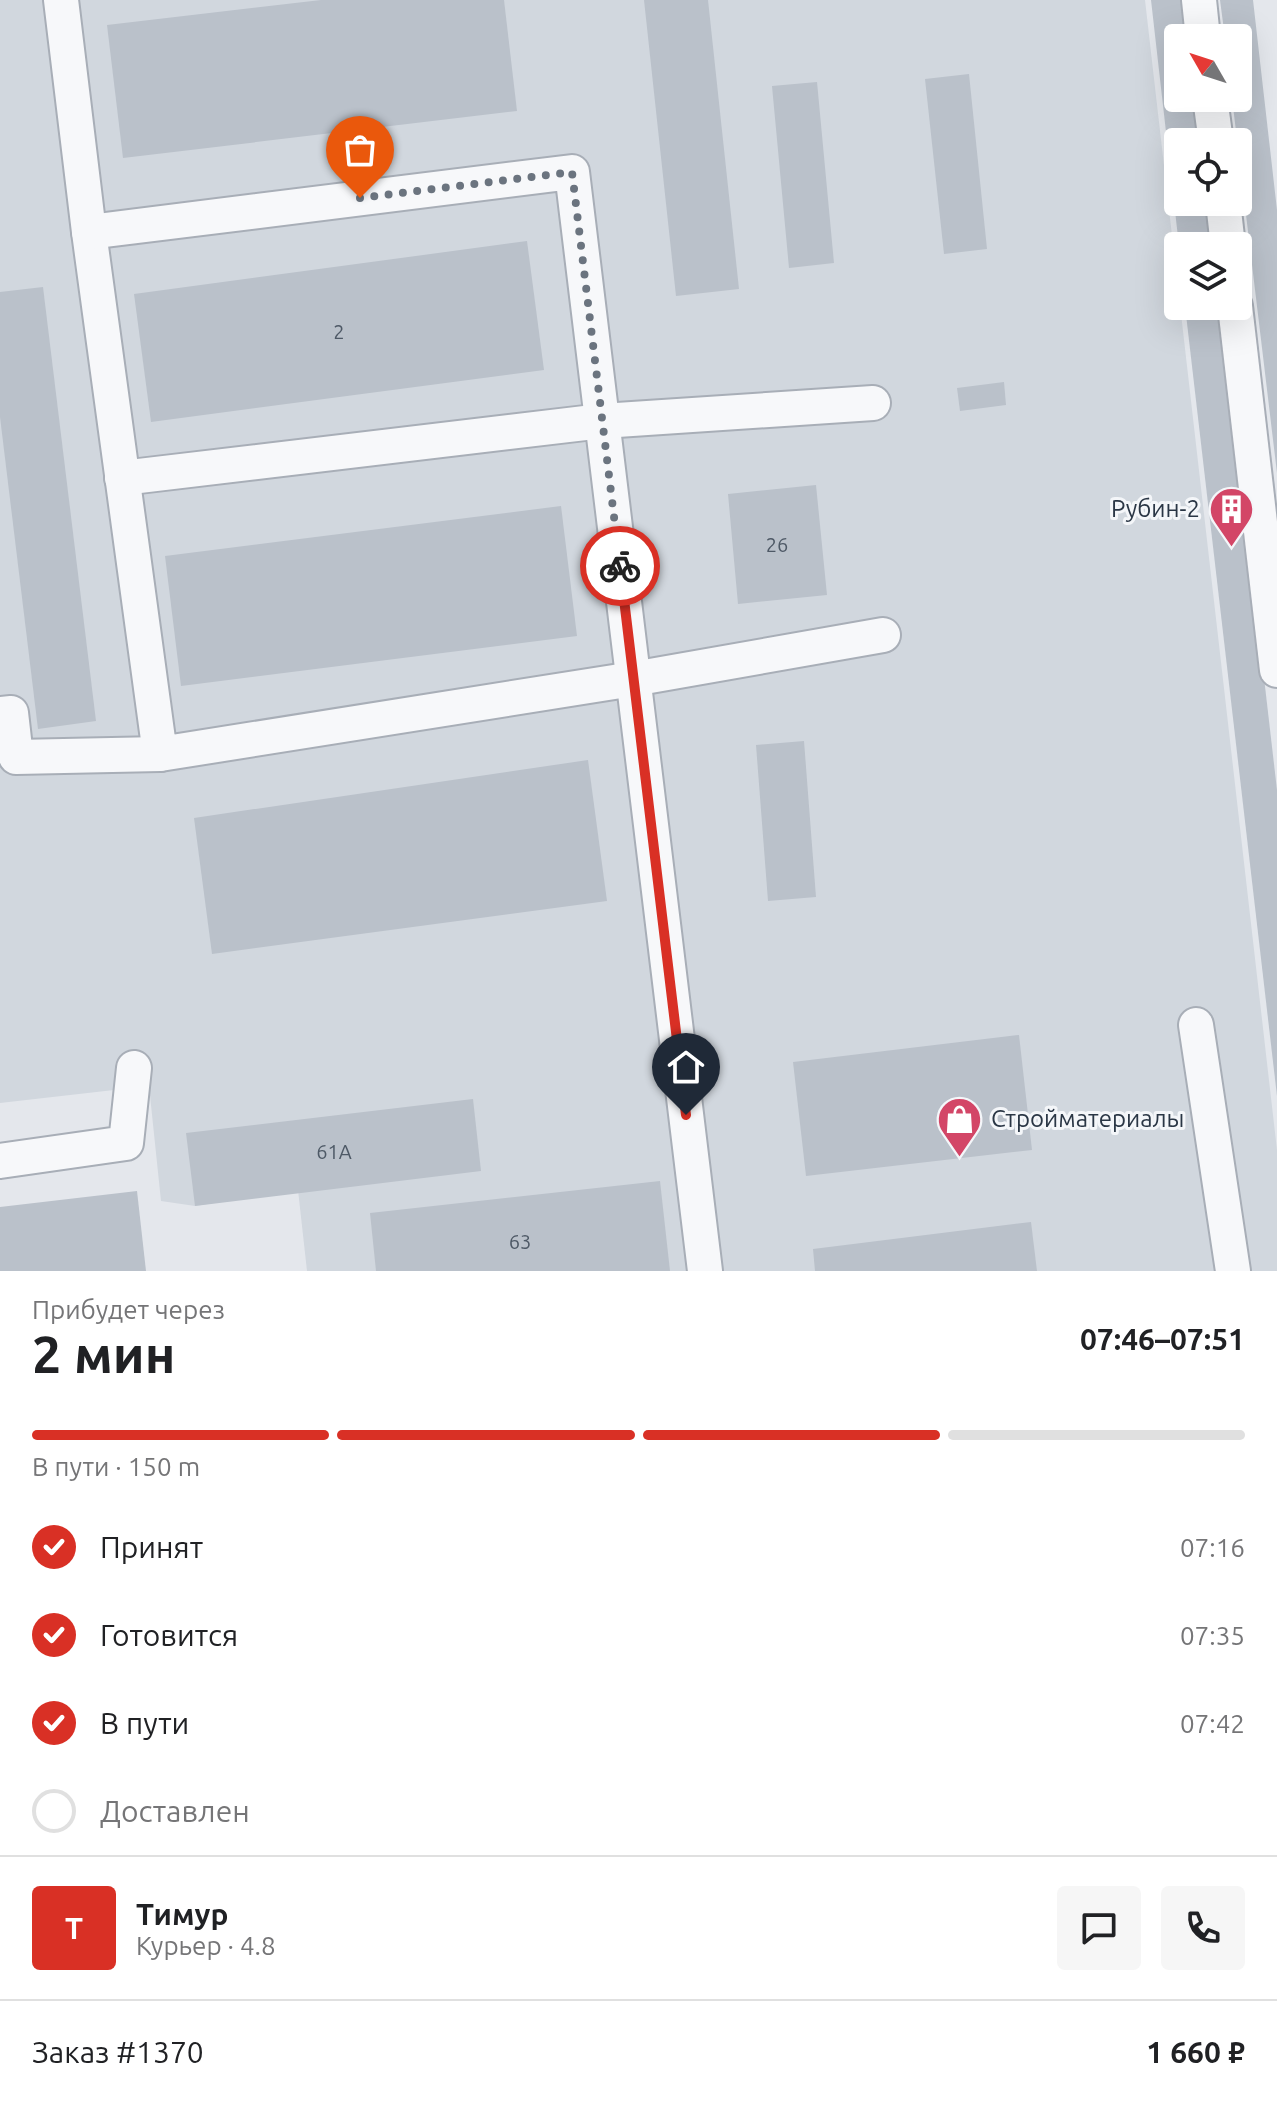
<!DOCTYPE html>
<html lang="ru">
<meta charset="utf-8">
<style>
:root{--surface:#fff;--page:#f6f6f6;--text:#202124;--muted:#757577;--line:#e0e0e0;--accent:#d93025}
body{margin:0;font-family:Ubuntu,sans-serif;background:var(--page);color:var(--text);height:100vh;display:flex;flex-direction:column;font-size:30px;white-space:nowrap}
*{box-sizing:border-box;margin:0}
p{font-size:26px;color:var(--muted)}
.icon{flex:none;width:44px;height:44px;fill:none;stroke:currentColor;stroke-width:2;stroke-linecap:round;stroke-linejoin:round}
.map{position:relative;height:1271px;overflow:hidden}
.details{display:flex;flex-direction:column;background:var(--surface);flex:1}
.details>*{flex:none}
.needle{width:52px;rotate:309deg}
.controls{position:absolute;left:1164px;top:24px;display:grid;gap:16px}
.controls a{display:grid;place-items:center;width:88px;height:88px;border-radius:8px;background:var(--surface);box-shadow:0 8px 32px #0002;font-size:40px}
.pin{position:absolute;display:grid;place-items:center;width:68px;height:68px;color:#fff;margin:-82px -34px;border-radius:50% 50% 50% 0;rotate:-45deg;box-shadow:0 0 8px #0007}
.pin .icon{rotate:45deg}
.courier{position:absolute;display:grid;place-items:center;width:80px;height:80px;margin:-40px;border:6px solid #d93025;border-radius:50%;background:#fff;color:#222;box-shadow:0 2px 10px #0007}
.head em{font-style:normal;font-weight:700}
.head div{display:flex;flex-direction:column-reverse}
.head{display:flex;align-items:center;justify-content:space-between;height:136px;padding:0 32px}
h1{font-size:52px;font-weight:700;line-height:60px}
.bar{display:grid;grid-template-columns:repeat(4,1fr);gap:12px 8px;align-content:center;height:96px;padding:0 32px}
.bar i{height:10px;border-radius:6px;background:var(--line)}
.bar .selected{background:var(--accent)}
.bar p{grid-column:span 4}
.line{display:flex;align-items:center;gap:20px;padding:0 32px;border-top:2px solid var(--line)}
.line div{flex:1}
.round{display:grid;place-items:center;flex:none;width:84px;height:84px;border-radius:8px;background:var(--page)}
ol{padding:0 32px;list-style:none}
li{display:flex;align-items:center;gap:24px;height:88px}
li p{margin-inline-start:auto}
li .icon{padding:8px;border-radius:50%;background:var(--accent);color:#fff;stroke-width:4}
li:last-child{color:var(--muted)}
li i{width:44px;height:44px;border:4px solid var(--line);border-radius:50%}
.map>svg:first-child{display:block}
.built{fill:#d1d7de}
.building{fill:#bac1ca}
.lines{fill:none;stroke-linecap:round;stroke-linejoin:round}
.minor-casing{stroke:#a8aeb7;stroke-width:38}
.minor{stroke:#f7f8fa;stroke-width:34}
.done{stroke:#6b747f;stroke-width:8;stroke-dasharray:0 14.4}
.route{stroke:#d93025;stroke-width:10}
.labels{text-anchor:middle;stroke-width:6;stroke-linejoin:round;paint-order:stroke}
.number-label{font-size:20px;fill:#4e5966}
.poi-label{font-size:24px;fill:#2a3645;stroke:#f4f6f9;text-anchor:end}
</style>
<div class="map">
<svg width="1277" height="1271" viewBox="0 0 1277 1271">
<rect width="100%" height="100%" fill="#e4e7ec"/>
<polygon class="built" points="0,0 1145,0 1277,1150 1277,1271 307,1271 298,1190 195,1206 161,1201 149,1086 0,1103"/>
<g class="building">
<polygon points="321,0 504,0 517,111 123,158 107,25"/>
<polygon points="644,0 708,0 739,289 676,296"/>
<polygon points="1151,0 1186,0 1191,38 1178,38 1178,98 1198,98 1203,142 1178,142 1178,202 1209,202 1215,246 1179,246"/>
<polygon points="1220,0 1253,0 1277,210 1277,473 1232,98 1238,98 1238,38 1225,38"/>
<polygon points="969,74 987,249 944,254 925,79"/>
<polygon points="817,82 834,263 789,268 772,86"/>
<polygon points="527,241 544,370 151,422 134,294"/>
<polygon points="43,287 96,721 38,729 0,417 0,292"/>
<polygon points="1185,306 1221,306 1277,790 1277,1096"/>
<polygon points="1004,382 1006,405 960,411 957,388"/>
<polygon points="816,485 827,595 738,604 728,494"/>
<polygon points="561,506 577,636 181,686 165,556"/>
<polygon points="804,741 816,897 768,901 756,745"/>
<polygon points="588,760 607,901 212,954 194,818"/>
<polygon points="1019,1035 1032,1150 806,1176 793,1062"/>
<polygon points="473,1099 481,1171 195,1206 186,1133"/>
<polygon points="660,1181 670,1271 376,1271 370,1213"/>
<polygon points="137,1191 146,1271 0,1271 0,1207"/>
<polygon points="1031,1222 1037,1271 815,1271 813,1249"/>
</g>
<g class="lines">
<defs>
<g id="minor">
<polyline points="61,0 89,232 160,754 633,679 883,635"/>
<polyline points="1199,0 1203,38"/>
<polyline points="1210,98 1216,142"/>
<polyline points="1223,202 1228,246"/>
<polyline points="89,232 572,172 705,1271"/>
<polyline points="1235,306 1277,670"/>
<polyline points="122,478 602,421 873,403"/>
<polyline points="0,714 11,713 16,757 160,754"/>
<polyline points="1196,1025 1233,1271"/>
<polyline points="0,1161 126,1143 134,1068"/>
</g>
</defs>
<use href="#minor" class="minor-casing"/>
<use href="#minor" class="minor"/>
</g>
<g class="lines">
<polyline class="done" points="360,198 572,172 620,566"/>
<polyline class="route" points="620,566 686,1115"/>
</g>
<defs>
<symbol id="building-pin" viewBox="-11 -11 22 30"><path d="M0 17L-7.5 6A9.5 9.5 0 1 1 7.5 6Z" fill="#d34667" stroke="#f4f6f9"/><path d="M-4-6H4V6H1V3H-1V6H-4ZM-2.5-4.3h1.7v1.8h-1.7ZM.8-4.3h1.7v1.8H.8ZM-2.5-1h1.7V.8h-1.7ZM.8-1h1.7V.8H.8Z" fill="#fff"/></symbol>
<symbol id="shop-pin" viewBox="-11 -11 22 30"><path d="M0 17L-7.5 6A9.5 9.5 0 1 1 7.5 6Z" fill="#d34667" stroke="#f4f6f9"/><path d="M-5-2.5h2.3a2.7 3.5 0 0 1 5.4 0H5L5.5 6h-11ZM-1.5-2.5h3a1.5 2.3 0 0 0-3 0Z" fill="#fff"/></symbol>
</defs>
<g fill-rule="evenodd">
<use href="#building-pin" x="1206" y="484" width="51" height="69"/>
<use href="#shop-pin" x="934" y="1094" width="51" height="69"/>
</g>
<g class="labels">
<g class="number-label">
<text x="339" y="339">2</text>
<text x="777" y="552">26</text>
<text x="334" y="1159">61А</text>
<text x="520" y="1249">63</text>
</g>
<g class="poi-label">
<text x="1200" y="517">Рубин-2</text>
<text x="991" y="1127" text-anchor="start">Стройматериалы</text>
</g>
</g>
</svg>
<div class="controls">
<a><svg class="needle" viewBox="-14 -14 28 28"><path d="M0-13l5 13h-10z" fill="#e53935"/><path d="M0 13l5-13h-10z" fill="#757577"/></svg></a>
<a><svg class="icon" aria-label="locate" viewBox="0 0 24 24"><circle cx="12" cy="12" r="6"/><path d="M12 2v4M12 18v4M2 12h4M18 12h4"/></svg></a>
<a><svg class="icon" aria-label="layers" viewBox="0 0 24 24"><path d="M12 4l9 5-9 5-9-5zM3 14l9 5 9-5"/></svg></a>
</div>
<div class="pin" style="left:360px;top:198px;background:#ea580c"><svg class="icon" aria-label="bag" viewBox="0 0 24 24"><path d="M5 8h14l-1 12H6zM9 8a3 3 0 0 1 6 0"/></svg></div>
<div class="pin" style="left:686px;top:1115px;background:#1f2937"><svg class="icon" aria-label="home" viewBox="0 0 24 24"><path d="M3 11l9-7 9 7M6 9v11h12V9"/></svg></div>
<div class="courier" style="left:620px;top:566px"><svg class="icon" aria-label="bike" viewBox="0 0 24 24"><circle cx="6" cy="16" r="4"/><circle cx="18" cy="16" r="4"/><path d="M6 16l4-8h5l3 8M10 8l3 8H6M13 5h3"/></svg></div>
</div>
<section class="details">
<div class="head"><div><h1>2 мин</h1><p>Прибудет через</p></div><em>07:46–07:51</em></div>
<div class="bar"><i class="selected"></i><i class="selected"></i><i class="selected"></i><i></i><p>В пути · 150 m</p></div>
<ol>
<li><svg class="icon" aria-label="check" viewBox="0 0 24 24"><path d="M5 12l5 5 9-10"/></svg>Принят<p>07:16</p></li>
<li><svg class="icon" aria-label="check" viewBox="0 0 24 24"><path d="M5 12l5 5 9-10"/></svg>Готовится<p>07:35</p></li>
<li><svg class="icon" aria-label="check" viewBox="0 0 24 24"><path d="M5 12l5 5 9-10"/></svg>В пути<p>07:42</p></li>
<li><i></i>Доставлен</li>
</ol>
<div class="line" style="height:144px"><b class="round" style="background:var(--accent);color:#fff">Т</b><div><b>Тимур</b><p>Курьер · 4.8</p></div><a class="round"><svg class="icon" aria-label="chat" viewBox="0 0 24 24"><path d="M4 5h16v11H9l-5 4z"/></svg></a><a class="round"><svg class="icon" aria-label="phone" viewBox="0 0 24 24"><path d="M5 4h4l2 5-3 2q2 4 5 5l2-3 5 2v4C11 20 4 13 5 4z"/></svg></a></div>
<div class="line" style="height:104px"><div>Заказ #1370</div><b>1 660 ₽</b></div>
</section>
